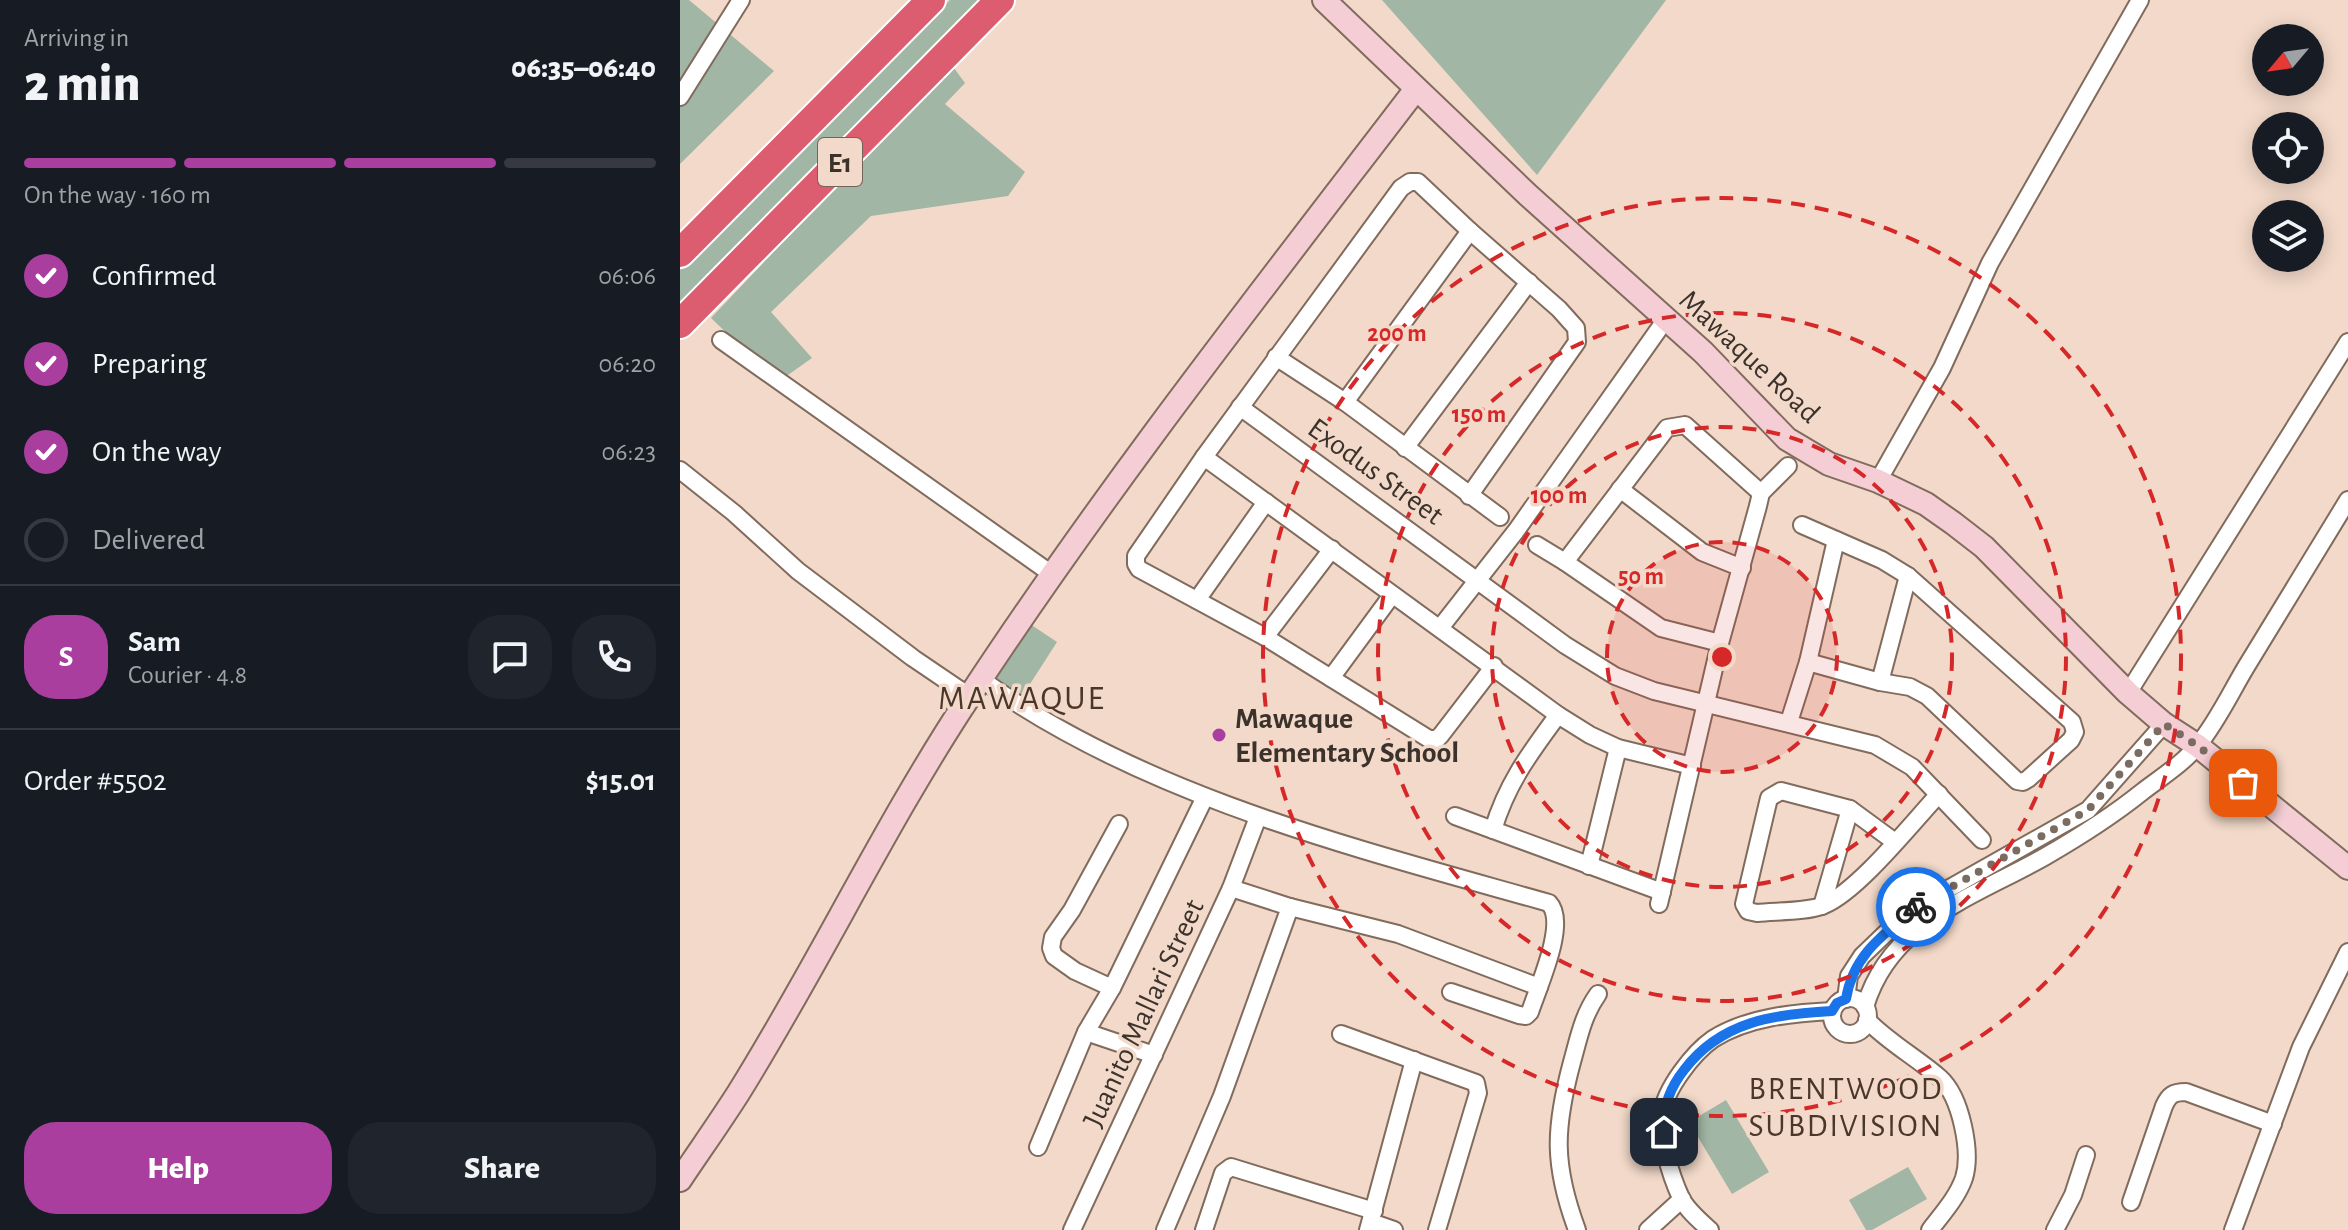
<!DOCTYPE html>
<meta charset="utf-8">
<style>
:root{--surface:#171b24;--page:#20242c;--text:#f1f3f6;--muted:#9ea1a6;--line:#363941;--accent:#a93e9e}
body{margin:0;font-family:"Alegreya Sans",sans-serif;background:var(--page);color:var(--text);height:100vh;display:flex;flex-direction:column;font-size:30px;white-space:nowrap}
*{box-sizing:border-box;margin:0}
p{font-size:26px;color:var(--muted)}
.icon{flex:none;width:44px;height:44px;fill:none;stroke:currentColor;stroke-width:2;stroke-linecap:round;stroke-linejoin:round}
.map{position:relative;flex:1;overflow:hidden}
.drawer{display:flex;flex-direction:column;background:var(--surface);width:680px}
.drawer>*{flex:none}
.needle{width:52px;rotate:241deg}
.controls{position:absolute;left:1572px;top:24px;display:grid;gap:16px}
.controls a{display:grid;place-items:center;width:72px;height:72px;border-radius:50%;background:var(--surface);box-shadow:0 4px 20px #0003;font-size:40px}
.pin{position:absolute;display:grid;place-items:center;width:68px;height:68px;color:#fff;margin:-34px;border-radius:16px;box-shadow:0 4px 12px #0006}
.courier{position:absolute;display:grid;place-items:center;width:80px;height:80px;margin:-40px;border:6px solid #1a73e8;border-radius:50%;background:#fff;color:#222;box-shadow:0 2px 10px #0007}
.overview em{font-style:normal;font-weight:800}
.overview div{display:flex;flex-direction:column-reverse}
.overview{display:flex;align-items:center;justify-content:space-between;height:136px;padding:0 24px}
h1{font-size:52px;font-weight:800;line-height:60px}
.bar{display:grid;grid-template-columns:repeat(4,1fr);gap:12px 8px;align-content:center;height:96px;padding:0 24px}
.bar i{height:10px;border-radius:6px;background:var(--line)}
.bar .on{background:var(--accent)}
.bar p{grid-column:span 4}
.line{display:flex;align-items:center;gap:20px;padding:0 24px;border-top:2px solid var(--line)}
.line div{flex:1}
.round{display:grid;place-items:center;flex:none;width:84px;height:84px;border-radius:32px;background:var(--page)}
ol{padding:0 24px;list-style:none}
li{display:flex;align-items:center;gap:24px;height:88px}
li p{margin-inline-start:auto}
li .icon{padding:8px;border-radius:50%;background:var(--accent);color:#fff;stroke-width:4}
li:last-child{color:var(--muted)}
li i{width:44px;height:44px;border:4px solid var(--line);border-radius:50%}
.action{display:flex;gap:16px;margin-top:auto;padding:16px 24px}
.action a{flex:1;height:92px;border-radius:32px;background:var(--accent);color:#fff;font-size:32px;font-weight:800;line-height:92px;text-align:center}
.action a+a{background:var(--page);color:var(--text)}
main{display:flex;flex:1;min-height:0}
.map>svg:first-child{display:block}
.green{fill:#a1b6a4}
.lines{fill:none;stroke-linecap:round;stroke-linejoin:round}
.street-casing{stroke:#816b5d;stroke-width:20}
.secondary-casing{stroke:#816b5d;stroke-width:26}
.highway-casing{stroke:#fff;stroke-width:32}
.street{stroke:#fff;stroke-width:16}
.secondary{stroke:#f4ced4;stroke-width:22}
.highway{stroke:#dc5d6f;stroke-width:28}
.done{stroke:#7b6c62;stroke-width:8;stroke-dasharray:0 14.4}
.route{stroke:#1a73e8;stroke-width:10}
.ring{fill:none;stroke:#d62828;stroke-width:4;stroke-dasharray:14 10}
.poi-dot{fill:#a93e9e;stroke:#f2d9c9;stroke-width:3}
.labels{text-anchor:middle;stroke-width:7;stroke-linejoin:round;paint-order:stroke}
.shield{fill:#f2d9c9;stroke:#72645a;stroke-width:2}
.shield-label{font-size:28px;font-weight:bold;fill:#3b322b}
.street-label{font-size:30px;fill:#3b322b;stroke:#f2d9c9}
.poi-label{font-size:30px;font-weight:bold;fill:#3b322b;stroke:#f2d9c9;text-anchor:start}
.neighbourhood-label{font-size:32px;letter-spacing:2px;fill:#4b372a;stroke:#f2d9c9}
.quarter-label{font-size:34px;letter-spacing:2px;fill:#4b372a;stroke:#f2d9c9}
.centre{fill:#d62828;stroke:#f2d9c9;stroke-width:4}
.ring-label{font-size:24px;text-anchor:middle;font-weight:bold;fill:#d62828;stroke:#f2d9c9;stroke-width:7;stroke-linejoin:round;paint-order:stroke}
</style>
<main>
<section class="drawer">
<div class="overview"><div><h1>2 min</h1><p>Arriving in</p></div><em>06:35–06:40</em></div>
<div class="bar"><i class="on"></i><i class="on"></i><i class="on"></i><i></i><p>On the way · 160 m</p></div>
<ol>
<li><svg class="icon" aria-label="check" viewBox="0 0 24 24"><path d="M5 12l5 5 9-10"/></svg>Confirmed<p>06:06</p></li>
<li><svg class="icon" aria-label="check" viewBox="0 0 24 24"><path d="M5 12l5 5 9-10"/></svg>Preparing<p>06:20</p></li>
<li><svg class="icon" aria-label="check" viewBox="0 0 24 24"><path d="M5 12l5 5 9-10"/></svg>On the way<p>06:23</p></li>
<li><i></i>Delivered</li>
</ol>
<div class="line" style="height:144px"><b class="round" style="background:var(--accent);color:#fff">S</b><div><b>Sam</b><p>Courier · 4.8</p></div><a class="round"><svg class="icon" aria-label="chat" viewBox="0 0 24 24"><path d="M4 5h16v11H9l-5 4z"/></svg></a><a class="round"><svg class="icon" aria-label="phone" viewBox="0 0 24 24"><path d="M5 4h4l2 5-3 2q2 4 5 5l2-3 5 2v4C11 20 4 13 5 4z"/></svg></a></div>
<div class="line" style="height:104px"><div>Order #5502</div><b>$15.01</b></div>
<div class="action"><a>Help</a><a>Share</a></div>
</section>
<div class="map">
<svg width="1668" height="1230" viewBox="0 0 1668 1230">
<rect width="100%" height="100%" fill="#f2d9c9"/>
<g class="green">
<polygon points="0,0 9,0 94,71 0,164"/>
<polygon points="270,0 309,0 0,309 0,270"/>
<polygon points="702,0 986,0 857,175"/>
<polygon points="271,64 285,83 265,104 345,172 328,196 191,216 91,312 132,358 98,382 31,318"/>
<polygon points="344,620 377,642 341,698 307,675"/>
<polygon points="1046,1100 1089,1172 1052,1194 1009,1122"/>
<polygon points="1228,1167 1247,1199 1192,1230 1186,1230 1169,1200"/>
</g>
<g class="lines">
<defs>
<g id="street">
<polyline points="0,97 61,0"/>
<polyline points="41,340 373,575"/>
<polyline points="596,357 665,402 820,517"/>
<polyline points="665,402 790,231"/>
<polyline points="560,407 885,645 935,676 974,691 1195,745 1232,767 1302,840"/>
<polyline points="725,448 849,282"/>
<polyline points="524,457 878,715 910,735 938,748 1012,766"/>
<polyline points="0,470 54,513 118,571 233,658 289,696"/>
<polyline points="1198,481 1262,368 1310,263 1460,0"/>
<polyline points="940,489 1022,552 1062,568"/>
<polyline points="789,496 897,342 896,328 879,309 790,231 738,182 730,182 721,188 524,457 456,556 456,564 459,569 585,637 749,739 757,739 761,735 814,666"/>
<polyline points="1122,525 1202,560 1228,576 1392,722 1395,732 1391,740 1348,779 1343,782 1337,781 1247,696 1230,687 1200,682 1128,662"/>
<polyline points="857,545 885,562"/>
<polyline points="517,600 586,502"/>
<polyline points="760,628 836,531 986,319"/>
<polyline points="585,637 652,549"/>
<polyline points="1040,643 981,628 885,562 987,428 1005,425 1081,493"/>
<polyline points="651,678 712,595"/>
<path d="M 301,679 C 463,796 678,849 869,903 C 888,923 858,987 850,1012 L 846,1016 L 839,1015 L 771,992"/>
<polyline points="1200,682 1228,576"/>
<polyline points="1448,693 1668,342"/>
<polyline points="1109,722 1128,662 1156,540"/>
<polyline points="775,816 982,892"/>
<path d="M 813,830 C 827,783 850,753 878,715"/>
<path d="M 1215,842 L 1170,809 L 1101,791 L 1089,798 L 1064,904 L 1068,911 L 1077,913 C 1095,911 1128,912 1144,905 C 1178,891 1232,823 1259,794"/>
<polyline points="909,866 938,748"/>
<polyline points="979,904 1040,643 1078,506 1081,493 1108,466"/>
<polyline points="1142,906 1170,809"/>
<polyline points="610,907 718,934 859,987"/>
<polyline points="432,988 395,971 374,956 371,948 373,937 392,910 439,824"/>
<circle cx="1170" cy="1016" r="18"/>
<polyline points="1166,999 1169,976 1182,956 1208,931 1238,906 1408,810 1484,724"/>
<path d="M 1185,1007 C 1210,921 1296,896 1366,856 C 1399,837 1432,816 1462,792 C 1480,778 1504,763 1518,745 C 1537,722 1551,692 1566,667 C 1600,611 1634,556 1668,500"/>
<path d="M 1187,1020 C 1208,1042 1237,1058 1260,1078 C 1281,1097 1292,1152 1284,1178 C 1277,1198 1262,1214 1250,1230"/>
<polyline points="406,1032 474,1055"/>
<polyline points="661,1034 796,1083 798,1093 757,1230"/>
<polyline points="358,1147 406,1032 432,988 525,797"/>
<path d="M 1451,1202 L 1484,1106 C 1489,1095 1493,1092 1506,1092 L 1593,1124"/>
<polyline points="691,1222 714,1230"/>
<polyline points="392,1230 551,888 578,817"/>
<polyline points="485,1230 542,1096 610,907 551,888"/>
<polyline points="524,1230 543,1173 551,1167 694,1211"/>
<polyline points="688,1230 734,1060"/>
<path d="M 897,1230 C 873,1165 874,1129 892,1062 C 899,1037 903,1015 918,994"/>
<polyline points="968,1230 1002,1199"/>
<path d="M 1030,1230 C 1020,1221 1007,1210 1001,1198 C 990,1174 980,1140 982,1114 C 985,1089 1013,1053 1033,1039 C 1068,1017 1113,1013 1152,1011"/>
<polyline points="1375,1230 1393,1195 1406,1155"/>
<polyline points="1553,1230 1621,1047 1668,952"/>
</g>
<g id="secondary">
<polyline points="644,0 848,195 1023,352 1107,439 1149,464 1198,481 1246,504 1273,523 1304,547 1448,693 1484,724 1518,746 1668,868"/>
<path d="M 0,1180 C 20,1150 40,1122 59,1092 C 140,962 205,824 289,697 C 427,487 583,289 736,89"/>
</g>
<g id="highway">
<polyline points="0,253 251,0"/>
<polyline points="0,324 320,0"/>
</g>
</defs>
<use href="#street" class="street-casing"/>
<use href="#secondary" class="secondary-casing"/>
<use href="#highway" class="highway-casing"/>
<use href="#street" class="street"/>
<use href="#secondary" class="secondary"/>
<use href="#highway" class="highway"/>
</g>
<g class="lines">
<polyline class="done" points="1236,907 1408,810 1484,724 1518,746 1563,783"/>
<path class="route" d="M 984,1132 C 982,1109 989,1089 1004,1070 C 1041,1021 1095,1014 1152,1011 L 1157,1003 L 1166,999 C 1173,955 1203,935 1236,907"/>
</g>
<circle cx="1042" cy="657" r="115" fill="#d62828" fill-opacity=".12"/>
<g class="ring">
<circle cx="1042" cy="657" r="115"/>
<circle cx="1042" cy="657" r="230"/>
<circle cx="1042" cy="657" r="344"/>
<circle cx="1042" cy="657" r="459"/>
</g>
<circle class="poi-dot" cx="539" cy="735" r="8"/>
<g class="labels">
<rect class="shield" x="138" y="138" width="44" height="48" rx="6"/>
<g class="shield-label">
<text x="160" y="172">E1</text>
</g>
<g class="street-label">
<text transform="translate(1070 356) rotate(43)" y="10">Mawaque Road</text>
<text transform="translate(696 471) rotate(36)" y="10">Exodus Street</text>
<text transform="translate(463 1013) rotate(-65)" y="10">Juanito Mallari Street</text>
</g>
<g class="poi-label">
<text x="555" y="728">Mawaque<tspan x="555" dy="34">Elementary School</tspan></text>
</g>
<g class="neighbourhood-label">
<text x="1166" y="1099">BRENTWOOD<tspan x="1166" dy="37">SUBDIVISION</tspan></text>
</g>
<g class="quarter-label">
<text x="342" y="709">MAWAQUE</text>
</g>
</g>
<circle cx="1042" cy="657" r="12" class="centre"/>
<g class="ring-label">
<text x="717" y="341">200 m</text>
<text x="799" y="422">150 m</text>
<text x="879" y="503">100 m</text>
<text x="961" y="584">50 m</text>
</g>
</svg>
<div class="controls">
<a><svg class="needle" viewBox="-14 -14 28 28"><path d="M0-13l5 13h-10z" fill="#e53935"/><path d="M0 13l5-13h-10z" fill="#9ea1a6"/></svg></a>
<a><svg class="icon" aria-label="locate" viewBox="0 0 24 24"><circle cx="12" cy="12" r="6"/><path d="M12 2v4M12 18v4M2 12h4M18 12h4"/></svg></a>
<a><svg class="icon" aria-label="layers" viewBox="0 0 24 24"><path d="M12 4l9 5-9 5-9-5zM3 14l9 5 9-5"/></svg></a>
</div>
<div class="pin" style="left:1563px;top:783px;background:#ea580c"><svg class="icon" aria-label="bag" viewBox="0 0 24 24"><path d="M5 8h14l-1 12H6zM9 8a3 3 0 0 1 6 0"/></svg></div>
<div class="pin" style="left:984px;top:1132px;background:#1f2937"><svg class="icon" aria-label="home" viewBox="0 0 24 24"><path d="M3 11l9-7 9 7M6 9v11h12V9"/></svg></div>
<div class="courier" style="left:1236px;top:907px"><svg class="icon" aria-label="bike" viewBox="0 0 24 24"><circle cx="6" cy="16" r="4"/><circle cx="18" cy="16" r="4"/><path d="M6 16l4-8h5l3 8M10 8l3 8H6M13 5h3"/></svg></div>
</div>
</main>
